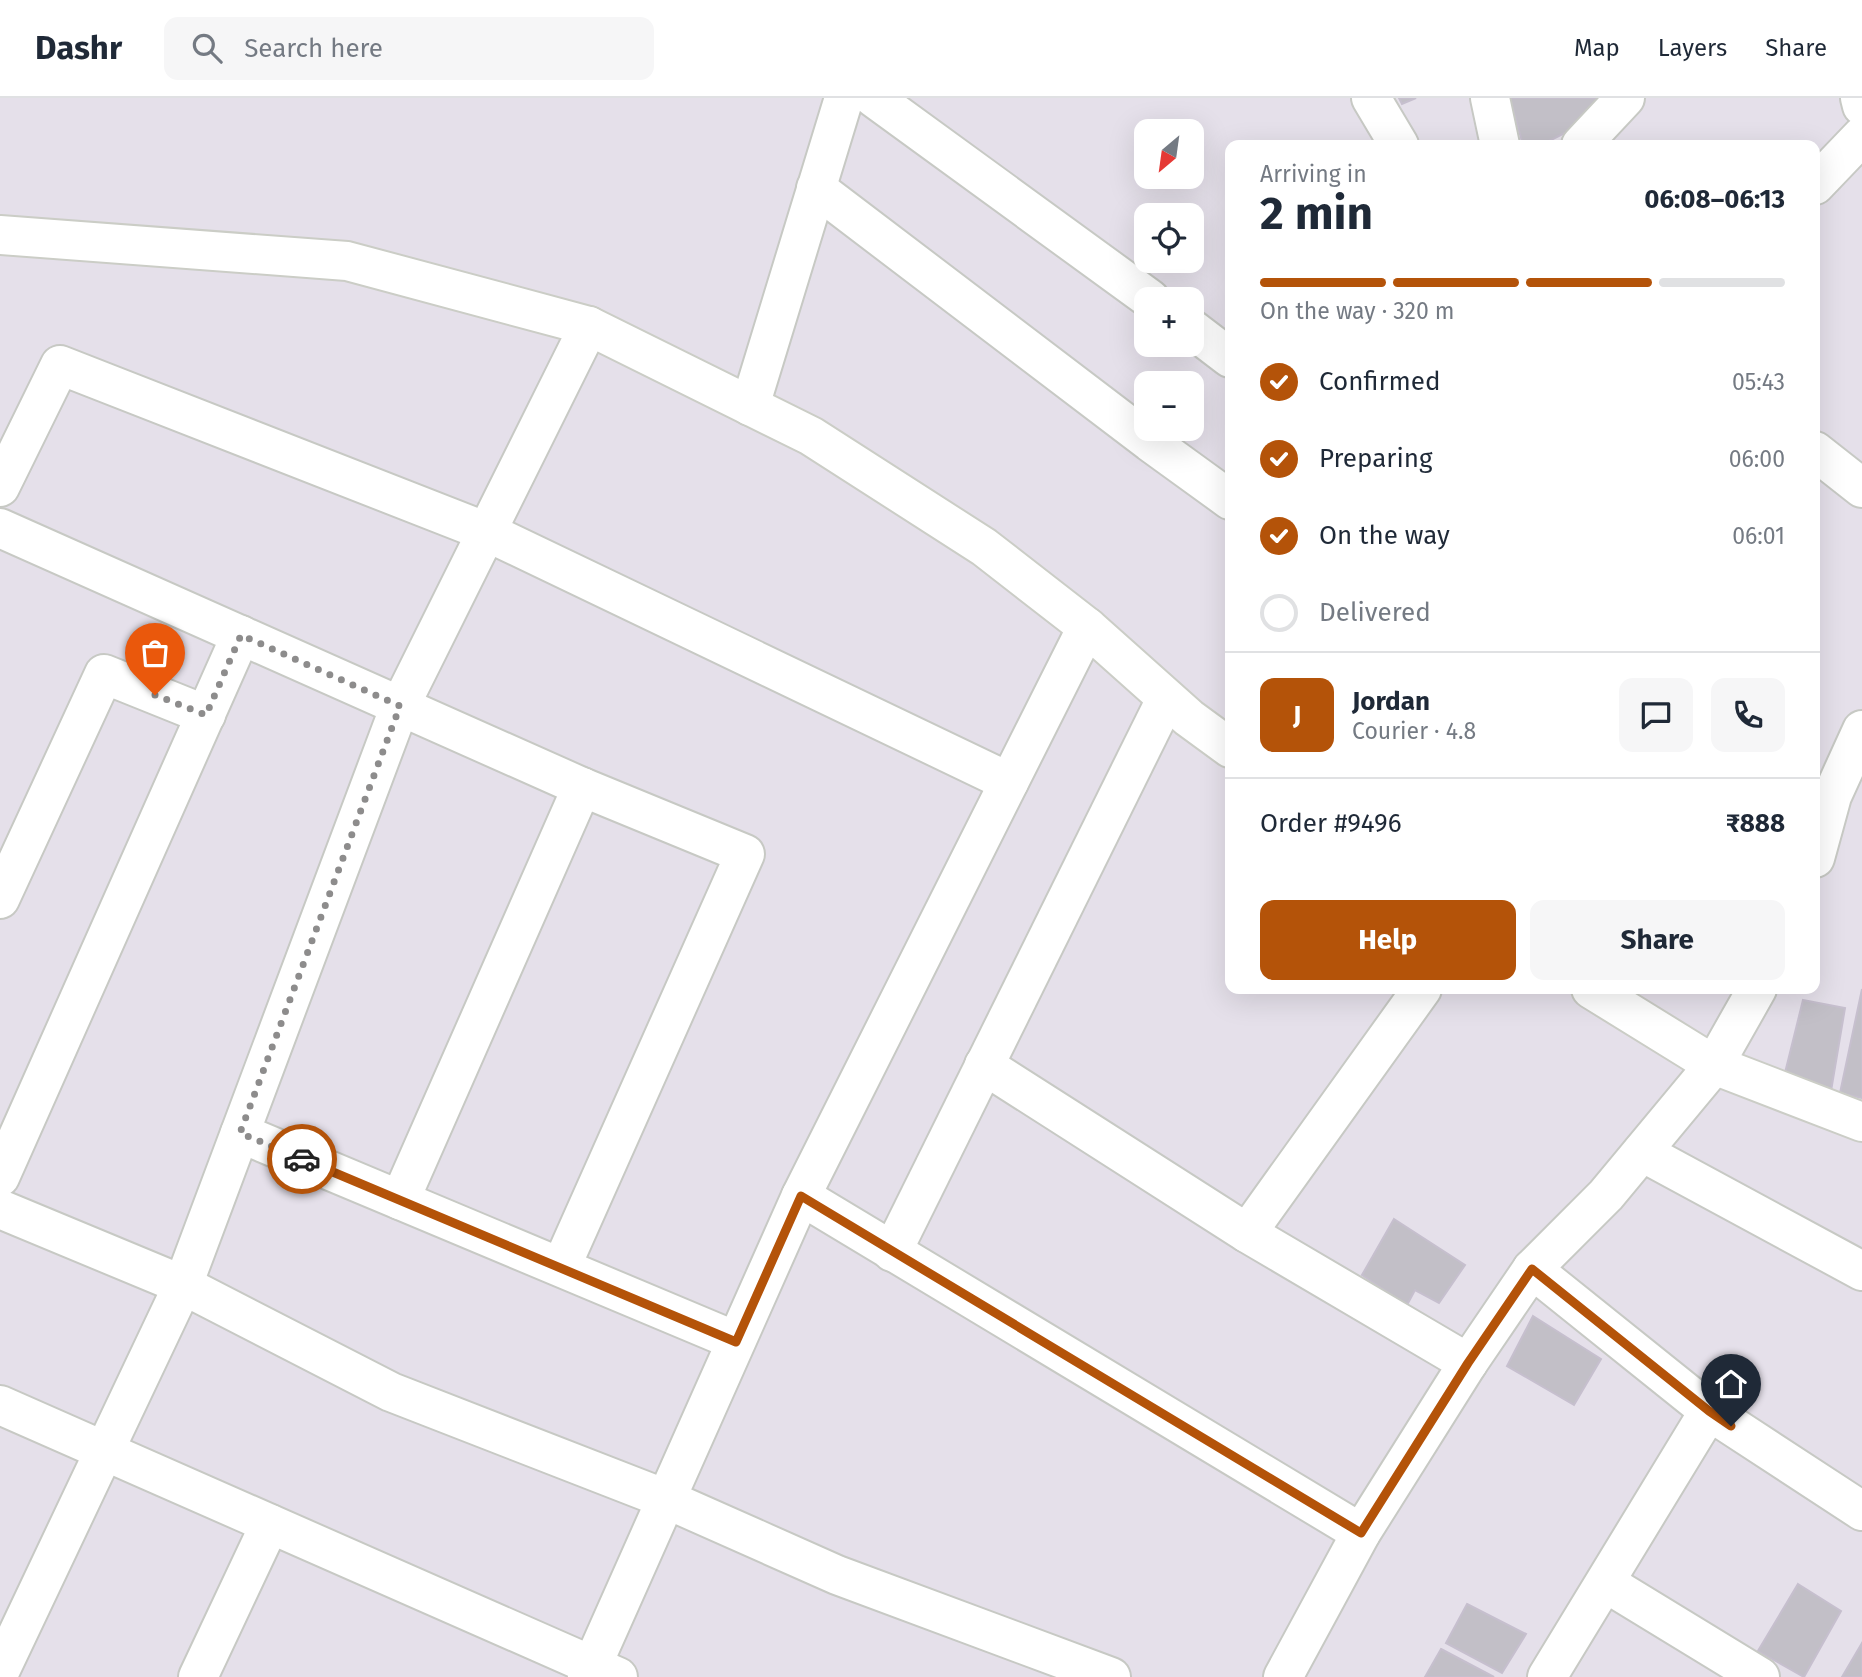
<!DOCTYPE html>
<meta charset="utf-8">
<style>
:root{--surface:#fff;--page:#f6f6f7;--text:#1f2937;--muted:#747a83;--line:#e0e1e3;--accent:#b45309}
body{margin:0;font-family:"Fira Sans",sans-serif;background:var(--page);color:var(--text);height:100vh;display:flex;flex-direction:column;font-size:26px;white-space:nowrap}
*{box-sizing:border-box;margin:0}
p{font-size:23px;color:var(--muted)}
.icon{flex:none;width:38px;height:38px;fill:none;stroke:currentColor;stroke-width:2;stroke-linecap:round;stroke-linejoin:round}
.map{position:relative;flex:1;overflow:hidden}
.side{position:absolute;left:1225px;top:42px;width:595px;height:854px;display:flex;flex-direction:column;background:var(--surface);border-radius:14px;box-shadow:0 7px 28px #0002}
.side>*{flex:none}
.needle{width:46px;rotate:209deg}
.fabs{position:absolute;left:1134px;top:21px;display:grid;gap:14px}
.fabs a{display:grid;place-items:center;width:70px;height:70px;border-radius:14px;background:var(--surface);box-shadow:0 7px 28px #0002;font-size:35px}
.pin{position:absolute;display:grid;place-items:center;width:60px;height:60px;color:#fff;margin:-72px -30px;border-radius:50% 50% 50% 0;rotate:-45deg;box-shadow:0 0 7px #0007}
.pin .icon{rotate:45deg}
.courier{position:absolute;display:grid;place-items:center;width:70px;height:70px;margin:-35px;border:5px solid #b45309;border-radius:50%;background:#fff;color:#222;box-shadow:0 2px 9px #0007}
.overview em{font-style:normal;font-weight:700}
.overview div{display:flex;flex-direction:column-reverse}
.overview{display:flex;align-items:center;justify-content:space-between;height:119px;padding:0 35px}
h1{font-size:46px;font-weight:700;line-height:52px}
.bar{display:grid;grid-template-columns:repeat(4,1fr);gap:10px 7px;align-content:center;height:84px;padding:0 35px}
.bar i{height:9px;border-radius:5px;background:var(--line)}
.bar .selected{background:var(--accent)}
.bar p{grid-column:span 4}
.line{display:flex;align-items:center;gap:18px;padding:0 35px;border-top:2px solid var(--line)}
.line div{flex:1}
.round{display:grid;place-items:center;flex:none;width:74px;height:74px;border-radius:14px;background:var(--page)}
ol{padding:0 35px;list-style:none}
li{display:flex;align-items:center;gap:21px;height:77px}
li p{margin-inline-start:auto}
li .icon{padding:7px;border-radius:50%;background:var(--accent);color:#fff;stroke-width:4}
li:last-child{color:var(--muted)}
li i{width:38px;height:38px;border:4px solid var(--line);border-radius:50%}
.button{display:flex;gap:14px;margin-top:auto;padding:14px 35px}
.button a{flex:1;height:80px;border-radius:14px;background:var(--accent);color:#fff;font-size:28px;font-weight:700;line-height:80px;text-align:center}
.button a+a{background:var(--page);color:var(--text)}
header{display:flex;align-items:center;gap:42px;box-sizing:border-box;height:98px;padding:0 35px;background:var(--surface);border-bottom:2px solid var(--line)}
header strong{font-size:33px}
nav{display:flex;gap:38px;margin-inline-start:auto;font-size:24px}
.search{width:490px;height:63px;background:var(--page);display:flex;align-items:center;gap:18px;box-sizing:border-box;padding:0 24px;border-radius:14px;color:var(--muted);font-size:26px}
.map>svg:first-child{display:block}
.building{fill:#c2bfc7;stroke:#c6bfce;stroke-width:2}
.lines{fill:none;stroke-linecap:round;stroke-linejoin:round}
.street-casing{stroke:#c7c9c4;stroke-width:42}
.secondary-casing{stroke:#cbcdc6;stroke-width:42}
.street{stroke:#fff;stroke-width:38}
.secondary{stroke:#fff;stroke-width:38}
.done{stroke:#8d8c8c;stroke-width:7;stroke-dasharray:0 12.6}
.route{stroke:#b45309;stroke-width:9}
</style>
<header>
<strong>Dashr</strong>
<div class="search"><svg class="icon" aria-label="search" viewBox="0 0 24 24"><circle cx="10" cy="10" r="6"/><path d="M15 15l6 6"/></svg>Search here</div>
<nav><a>Map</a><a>Layers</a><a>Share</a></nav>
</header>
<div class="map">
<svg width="1862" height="1579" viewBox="0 0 1862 1579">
<rect width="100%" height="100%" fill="#e5e0ea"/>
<g class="building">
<polygon points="1399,0 1416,0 1402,6"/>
<polygon points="1510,0 1610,0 1573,31 1547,44 1530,47 1523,47"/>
<polygon points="1862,891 1862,1000 1840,995"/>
<polygon points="1803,902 1845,910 1831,993 1783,983"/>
<polygon points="1394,1121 1465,1167 1439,1205 1415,1192 1407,1207 1362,1177"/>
<polygon points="1533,1218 1601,1261 1574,1307 1507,1268"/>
<polygon points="1798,1486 1841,1513 1804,1579 1758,1553"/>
<polygon points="1467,1506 1526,1536 1502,1575 1446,1545"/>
<polygon points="1862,1545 1862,1579 1842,1579"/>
<polygon points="1441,1551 1494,1579 1425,1579"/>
</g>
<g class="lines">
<defs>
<g id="street">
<polyline points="874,0 1150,201"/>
<polyline points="1371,0 1399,47"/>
<polyline points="1490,0 1500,47"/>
<polyline points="1860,0 1862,8"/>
<polyline points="1581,47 1625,0"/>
<polyline points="1815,87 1862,38"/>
<polyline points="816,90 1150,344 1230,402"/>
<polyline points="1192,231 1230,260"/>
<polyline points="750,308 844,0"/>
<polyline points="1815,353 1862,390"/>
<polyline points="0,389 60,267 487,434 1009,684"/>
<polyline points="0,430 582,689 745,756 561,1169"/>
<polyline points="1815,760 1832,698 1862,632"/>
<polyline points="0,801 104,576 206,617"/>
<polyline points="984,967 1247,1135 1468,1265"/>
<polyline points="240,1035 736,1243"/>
<polyline points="1642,1054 1862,1173"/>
<polyline points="0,1079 241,537"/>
<polyline points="801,1098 1361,1435"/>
<polyline points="400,1102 582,689"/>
<polyline points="0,1111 183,1187 391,1294 666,1401 837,1477 1111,1579"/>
<polyline points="1247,1135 1422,891"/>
<polyline points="892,1154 1166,601"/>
<polyline points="1532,1171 1709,1313 1862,1413"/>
<polyline points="0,1307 618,1579"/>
<polyline points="1606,1485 1760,1579"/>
<polyline points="0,1573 183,1187 400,608 589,228"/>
<polyline points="198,1579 270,1426"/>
<polyline points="587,1579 801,1098 1087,529"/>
<polyline points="1283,1579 1361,1435 1468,1265 1532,1171 1606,1097 1714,967 1757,891"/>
<polyline points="1547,1579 1709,1313"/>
</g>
<g id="secondary">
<polyline points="0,137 347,163 589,228 811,338 984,449 1087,529 1189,620 1230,650"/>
<polyline points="1591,891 1714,967 1862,1024"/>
</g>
</defs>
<use href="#street" class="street-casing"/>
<use href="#secondary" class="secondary-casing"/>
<use href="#street" class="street"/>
<use href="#secondary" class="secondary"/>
</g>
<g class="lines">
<polyline class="done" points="155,597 206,617 241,537 400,608 240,1035 302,1061"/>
<polyline class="route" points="302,1061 736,1244 801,1098 1361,1435 1468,1265 1532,1171 1709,1313 1731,1328"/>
</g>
</svg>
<div class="fabs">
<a><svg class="needle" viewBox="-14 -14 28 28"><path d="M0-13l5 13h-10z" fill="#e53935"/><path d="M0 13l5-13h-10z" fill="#747a83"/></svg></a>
<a><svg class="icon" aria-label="locate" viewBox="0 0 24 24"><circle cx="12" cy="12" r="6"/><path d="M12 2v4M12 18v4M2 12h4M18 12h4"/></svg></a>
<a>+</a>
<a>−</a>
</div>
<div class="pin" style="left:155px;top:597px;background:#ea580c"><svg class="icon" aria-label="bag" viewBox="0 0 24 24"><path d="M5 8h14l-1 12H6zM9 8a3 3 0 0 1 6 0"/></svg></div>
<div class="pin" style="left:1731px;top:1328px;background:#1f2937"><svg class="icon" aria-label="home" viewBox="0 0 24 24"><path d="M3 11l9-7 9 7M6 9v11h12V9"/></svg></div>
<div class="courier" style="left:302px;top:1061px"><svg class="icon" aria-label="car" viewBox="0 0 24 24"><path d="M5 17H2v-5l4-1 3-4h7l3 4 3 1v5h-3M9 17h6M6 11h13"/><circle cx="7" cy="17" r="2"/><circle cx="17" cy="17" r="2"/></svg></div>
<section class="side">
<div class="overview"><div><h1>2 min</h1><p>Arriving in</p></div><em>06:08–06:13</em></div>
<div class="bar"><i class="selected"></i><i class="selected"></i><i class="selected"></i><i></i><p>On the way · 320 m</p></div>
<ol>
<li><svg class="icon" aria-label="check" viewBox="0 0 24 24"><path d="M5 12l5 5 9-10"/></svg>Confirmed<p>05:43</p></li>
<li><svg class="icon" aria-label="check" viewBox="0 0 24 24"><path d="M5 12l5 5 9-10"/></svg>Preparing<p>06:00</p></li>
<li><svg class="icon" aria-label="check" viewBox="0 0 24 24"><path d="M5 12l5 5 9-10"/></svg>On the way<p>06:01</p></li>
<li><i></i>Delivered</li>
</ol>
<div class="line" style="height:126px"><b class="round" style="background:var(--accent);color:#fff">J</b><div><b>Jordan</b><p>Courier · 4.8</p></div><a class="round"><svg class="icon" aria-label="chat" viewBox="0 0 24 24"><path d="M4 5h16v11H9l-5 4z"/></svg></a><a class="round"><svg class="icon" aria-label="phone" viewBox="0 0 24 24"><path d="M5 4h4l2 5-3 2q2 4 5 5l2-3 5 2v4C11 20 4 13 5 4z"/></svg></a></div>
<div class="line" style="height:91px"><div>Order #9496</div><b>₹888</b></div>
<div class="button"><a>Help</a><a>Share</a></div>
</section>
</div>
